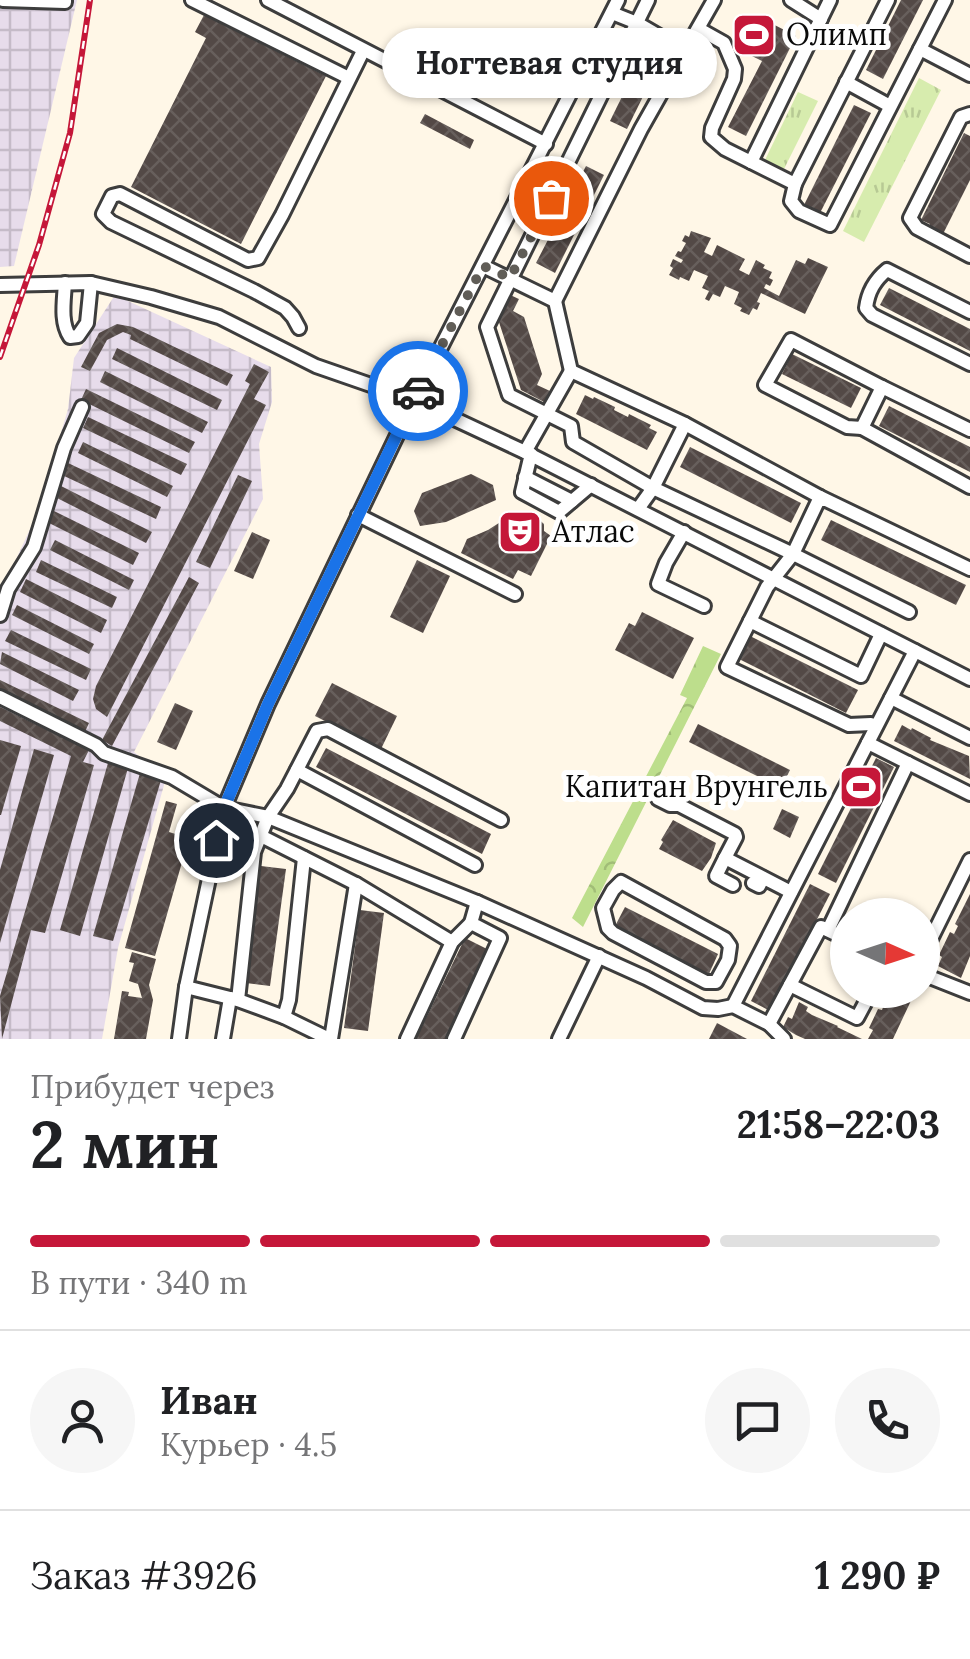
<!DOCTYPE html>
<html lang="ru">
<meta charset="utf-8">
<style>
:root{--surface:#fff;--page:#f6f6f6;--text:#202124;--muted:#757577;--line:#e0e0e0;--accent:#c51739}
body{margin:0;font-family:Lora,serif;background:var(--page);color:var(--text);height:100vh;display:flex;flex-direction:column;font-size:38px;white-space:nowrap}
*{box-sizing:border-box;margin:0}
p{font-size:32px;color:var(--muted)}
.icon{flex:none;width:55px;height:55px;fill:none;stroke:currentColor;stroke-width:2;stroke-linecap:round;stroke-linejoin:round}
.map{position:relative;height:1039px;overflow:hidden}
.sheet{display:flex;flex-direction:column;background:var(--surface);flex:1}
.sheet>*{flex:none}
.needle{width:65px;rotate:93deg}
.tools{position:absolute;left:830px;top:898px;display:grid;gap:20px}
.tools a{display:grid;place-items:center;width:110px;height:110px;border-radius:50%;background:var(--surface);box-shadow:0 2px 8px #0004;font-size:50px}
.pin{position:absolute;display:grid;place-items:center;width:85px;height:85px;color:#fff;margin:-42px;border:5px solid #fff;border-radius:50%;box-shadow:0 2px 10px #0007}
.courier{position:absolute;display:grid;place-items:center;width:100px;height:100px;margin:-50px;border:8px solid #1a73e8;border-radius:50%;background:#fff;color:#222;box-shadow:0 2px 12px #0007}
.bubble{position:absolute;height:70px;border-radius:35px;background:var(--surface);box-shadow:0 2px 8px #0004;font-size:32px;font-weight:700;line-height:70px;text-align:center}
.head em{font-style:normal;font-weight:700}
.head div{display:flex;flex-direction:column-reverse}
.head{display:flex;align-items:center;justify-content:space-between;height:170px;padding:0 30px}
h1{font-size:65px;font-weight:700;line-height:75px}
.bar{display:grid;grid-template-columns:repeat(4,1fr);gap:15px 10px;align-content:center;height:120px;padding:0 30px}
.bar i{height:12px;border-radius:8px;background:var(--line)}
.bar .current{background:var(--accent)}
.bar p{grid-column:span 4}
.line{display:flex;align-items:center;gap:25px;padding:0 30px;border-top:2px solid var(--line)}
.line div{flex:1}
.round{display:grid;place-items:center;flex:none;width:105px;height:105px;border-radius:52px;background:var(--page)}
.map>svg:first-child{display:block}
.industrial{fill:url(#industrial-grid)}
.forest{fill:url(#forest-crowns)}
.park{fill:url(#park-tufts)}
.building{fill:url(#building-cross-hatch)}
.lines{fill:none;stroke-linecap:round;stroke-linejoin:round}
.minor-casing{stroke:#3d3d3d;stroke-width:18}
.minor{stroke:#fff;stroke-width:12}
.rail-casing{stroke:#c51739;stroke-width:6}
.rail{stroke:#fff;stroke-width:2.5;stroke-dasharray:8;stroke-linecap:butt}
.done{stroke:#605d57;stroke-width:10;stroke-dasharray:0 18}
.route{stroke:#1a73e8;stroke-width:12}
.labels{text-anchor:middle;stroke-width:10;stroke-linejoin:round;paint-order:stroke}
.poi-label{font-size:30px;fill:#0a0a0a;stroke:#fff;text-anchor:start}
</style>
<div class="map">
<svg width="970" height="1039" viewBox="0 0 970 1039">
<defs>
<pattern id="industrial-grid" width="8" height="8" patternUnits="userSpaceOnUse" patternTransform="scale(2.5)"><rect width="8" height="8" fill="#e7dceb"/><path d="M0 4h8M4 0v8" fill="none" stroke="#c5bbc8"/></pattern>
<pattern id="forest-crowns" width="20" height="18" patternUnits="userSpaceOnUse" patternTransform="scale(2.5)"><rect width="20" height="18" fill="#bdde8c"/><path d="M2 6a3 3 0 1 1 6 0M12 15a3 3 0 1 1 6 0" fill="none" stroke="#a1bd77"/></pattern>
<pattern id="park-tufts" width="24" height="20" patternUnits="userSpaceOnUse" patternTransform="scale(2.5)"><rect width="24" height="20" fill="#d7ecae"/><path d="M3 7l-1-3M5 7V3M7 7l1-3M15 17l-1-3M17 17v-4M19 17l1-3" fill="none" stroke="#b7c994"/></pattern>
<pattern id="building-cross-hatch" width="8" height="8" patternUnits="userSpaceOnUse" patternTransform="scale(2.5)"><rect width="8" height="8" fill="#534946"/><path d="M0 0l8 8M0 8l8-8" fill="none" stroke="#675f5c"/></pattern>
</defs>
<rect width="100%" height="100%" fill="#fff7e7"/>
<g class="industrial">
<polygon points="0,0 77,0 14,266 0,267"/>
<polygon points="115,295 271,367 272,402 259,444 263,499 134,752 166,778 118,948 102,1039 0,1039 0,594 37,514 68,409 74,358"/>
</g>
<polygon class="forest" points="703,646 721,654 583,927 572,918 687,698 680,695"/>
<g class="park">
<polygon points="919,78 941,90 864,242 843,231"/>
<polygon points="798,92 818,101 784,169 765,160"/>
</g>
<g class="building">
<polygon points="901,0 923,0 883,79 866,70"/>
<polygon points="204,15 326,76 241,244 131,187 206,38 195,32"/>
<polygon points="761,18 796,36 746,136 728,127 762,61 744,52"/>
<polygon points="643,54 660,62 627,129 610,121"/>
<polygon points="854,105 871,113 820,213 804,205"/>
<polygon points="425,114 474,140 470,149 420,123"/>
<polygon points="964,133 970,136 970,180 943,234 928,227 930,224 921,220"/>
<polygon points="586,166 604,175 555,273 536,263"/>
<polygon points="691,231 711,238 704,252 712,256 717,245 745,259 739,270 749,275 756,260 765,265 763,268 772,272 769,278 773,280 770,286 766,284 764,288 779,296 796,260 805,264 808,258 828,267 805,314 761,293 757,302 760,303 757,310 753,308 749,315 740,311 742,308 734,304 739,292 725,286 720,297 713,294 709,301 705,299 709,291 702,288 708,276 694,270 689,281 680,277 679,280 669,275 673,268 670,266 673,259 681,263 683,260 675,256 678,251 681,252 686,243 682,241 685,235 689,237"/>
<polygon points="889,288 970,329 970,351 880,305"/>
<polygon points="508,294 519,299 513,311 524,317 542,374 537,385 550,391 544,402 521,390 497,316"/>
<polygon points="117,324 133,327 233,375 227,386 130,339 131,335 123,332 107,340 90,371 81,367 99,333"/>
<polygon points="117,348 222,400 217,410 112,359"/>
<polygon points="792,354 861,388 851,408 782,374"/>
<polygon points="254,364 269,372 254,399 266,405 107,717 96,709 93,699 96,686 250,384 245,381"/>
<polygon points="105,371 208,422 202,433 100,382"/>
<polygon points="86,389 195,442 189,453 81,400"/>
<polygon points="585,395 593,399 594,397 615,407 614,410 628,417 629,414 651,425 649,428 657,432 647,450 576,414"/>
<polygon points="889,406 970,447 970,472 879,426"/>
<polygon points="88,417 187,464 181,475 83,428"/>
<polygon points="83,442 173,486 167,497 78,453"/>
<polygon points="690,447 801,503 791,523 680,467"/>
<polygon points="68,463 161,507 156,519 62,475"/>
<polygon points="471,474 493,485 496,500 446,522 420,526 414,511 422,493"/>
<polygon points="238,475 252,481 210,568 196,562"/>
<polygon points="61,486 152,532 146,543 55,497"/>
<polygon points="52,510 139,553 133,565 47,522"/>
<polygon points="516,512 534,515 544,524 544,531 551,536 531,576 518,570 513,579 461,553 467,539 488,530"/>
<polygon points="831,520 966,585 956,605 821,540"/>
<polygon points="252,532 270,540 253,579 234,571"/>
<polygon points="55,540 134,580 129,590 50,550"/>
<polygon points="41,560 117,597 112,608 36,572"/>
<polygon points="417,560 450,576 423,633 390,617"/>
<polygon points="189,577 199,583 112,746 102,740"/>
<polygon points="26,579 107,620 101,633 20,592"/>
<polygon points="17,605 94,644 89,654 12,615"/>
<polygon points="642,612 694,638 673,679 615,650 629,623 635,626"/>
<polygon points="11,630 91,669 86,680 5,641"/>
<polygon points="750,636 858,690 846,713 739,659"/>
<polygon points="2,652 79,690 73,701 0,664"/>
<polygon points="0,680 89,723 84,734 0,694"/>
<polygon points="332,683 397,716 381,749 315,716"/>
<polygon points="175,703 193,711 176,750 157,742"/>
<polygon points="0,707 89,750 83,762 94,765 45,933 31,930 2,1039 0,996 71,756 0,721"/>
<polygon points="698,724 790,770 781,788 689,742"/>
<polygon points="902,725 911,730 912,728 931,738 930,740 969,756 970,779 894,741"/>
<polygon points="0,740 21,746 1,815 0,815"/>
<polygon points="326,748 491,834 482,854 316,767"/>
<polygon points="34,749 54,755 0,943 0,870"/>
<polygon points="876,758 894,767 836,883 818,874"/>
<polygon points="108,763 128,768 80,936 60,930"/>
<polygon points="140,773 161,780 113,941 93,936"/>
<polygon points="166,801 177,804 169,832 189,838 155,956 125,948"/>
<polygon points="782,809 799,817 790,838 773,829"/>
<polygon points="673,820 716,843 711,858 702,871 659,849 663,842 661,840"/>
<polygon points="261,866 286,869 270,986 246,983"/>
<polygon points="810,884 830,894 770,1011 751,1001"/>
<polygon points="970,894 970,956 961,978 938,966 942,957 939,955 950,932 954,934 958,926 955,924"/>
<polygon points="625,907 718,954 708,976 614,928"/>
<polygon points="360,910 384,913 368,1031 344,1028"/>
<polygon points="465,938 489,950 446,1039 416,1039"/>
<polygon points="132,952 156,959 149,985 153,1000 146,1039 114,1039 122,991 129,992 128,996 142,998 138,984 129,981 134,963 129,962"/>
<polygon points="887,990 916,990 893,1039 868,1039 873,1030 869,1028 878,1009 882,1010 885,1002 882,1000"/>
<polygon points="799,1002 808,1007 806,1011 812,1015 838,1026 837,1027 862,1039 805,1039 796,1035 783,1027 788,1017 792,1019"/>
<polygon points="717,1023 747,1039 709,1039"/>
</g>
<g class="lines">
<defs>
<g id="minor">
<polyline points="3,0 65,2 65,0"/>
<polyline points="192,0 349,78"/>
<polyline points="268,0 546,144"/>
<polyline points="648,0 487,327 509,395 571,426 573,442 653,488 793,554 909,612"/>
<polyline points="791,0 821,19"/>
<polyline points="612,13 637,23 685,51 714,0"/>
<polyline points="699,29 724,43 735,69 734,79 712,128 711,137 725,149 795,184 888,0"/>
<polyline points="920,49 970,75"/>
<polyline points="846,82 890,106"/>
<polyline points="970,114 961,117 910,218 917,228 970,256"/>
<polyline points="751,162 830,0"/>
<polyline points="795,184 791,201 799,211 830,225 945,0"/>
<polyline points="483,266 555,301 641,129 685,51"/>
<path d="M 65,283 C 64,301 60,322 70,337 L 78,336 L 87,323 L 91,283"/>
<polyline points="0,285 91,283 151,297 219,317 316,366 414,400 525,452 970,679"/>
<polyline points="555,301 571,371 685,424 820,497"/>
<path d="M 970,312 L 887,270 C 875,280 868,291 866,308 L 872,315 L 970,364"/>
<polyline points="299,328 293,317 285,308 254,291 111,222 103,214 112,196 120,194 248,260 258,258 282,215 363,51"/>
<polyline points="862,428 847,427 765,385 791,340 882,387"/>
<polyline points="970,430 882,387 862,428 970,487"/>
<polyline points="525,452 571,371"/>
<polyline points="531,454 522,492 559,512 591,485"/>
<polyline points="525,477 572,501"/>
<polyline points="638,509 653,488 685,424"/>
<polyline points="358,515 515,594"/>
<polyline points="684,532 666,563 658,584 704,606"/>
<polyline points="0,615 8,589 34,547 64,448 82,407"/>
<polyline points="750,621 861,676 881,634"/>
<polyline points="0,697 96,745 104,753 172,777 224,808 268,817 477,902 646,978 703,1008 718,1009 733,1006 769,1024 821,927 848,940"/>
<polyline points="891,698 970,738"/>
<polyline points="871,724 849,725 727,667 767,587 793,554 820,497 970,569"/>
<polyline points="868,743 970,794"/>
<polyline points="297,770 475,865"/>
<polyline points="658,799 670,805 679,805 735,834 736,837 725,858 791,892"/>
<polyline points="259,835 356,884 452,942"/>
<polyline points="725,858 716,876 733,885"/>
<polygon points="621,882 725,939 730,946 728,960 716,982 706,982 613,933 608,928 603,908 613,890"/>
<polyline points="753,883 759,886 763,878"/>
<polyline points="828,930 908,763"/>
<polyline points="922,957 970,860"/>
<polyline points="922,974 970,993"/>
<polyline points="790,985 857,1018 872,990"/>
<polyline points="186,987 238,1000"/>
<polyline points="733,1006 915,651"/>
<polyline points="284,1017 289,1000 304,858"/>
<polyline points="769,1024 784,1039"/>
<polyline points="179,1039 186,987 224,808 268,704 414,400 618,0"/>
<polyline points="223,1039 230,998"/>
<polyline points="329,1039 284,1017 238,1000 254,852 268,817 287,789 317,731 328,729 501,820"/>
<polyline points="331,1039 356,884"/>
<polyline points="407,1039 452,942 471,923"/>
<polyline points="454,1039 500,938 471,923 477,902"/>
<polyline points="559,1039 599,956"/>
</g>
</defs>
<use href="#minor" class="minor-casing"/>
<use href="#minor" class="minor"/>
<defs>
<polyline id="rail" points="0,357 39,245 70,133 90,0"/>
</defs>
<use href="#rail" class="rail-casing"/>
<use href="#rail" class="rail"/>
</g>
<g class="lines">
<polyline class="done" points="418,391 483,266 510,278 551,198"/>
<polyline class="route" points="216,840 224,808 268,704 418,391"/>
</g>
<defs>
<symbol id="stadium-square" viewBox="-11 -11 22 22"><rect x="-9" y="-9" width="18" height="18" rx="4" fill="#c51739" stroke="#fff"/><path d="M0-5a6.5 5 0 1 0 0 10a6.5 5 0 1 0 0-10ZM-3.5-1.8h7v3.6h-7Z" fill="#fff"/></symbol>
<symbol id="theatre-square" viewBox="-11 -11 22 22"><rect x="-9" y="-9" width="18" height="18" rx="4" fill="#c51739" stroke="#fff"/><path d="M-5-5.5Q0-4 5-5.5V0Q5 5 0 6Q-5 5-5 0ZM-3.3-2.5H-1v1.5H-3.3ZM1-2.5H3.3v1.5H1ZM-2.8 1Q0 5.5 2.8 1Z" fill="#fff"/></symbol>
</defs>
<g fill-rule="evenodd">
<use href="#stadium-square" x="729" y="10" width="50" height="50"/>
<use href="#theatre-square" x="495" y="507" width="50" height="50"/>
<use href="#stadium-square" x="836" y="762" width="50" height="50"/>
</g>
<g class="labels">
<g class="poi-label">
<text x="786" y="45">Олимп</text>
<text x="552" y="542">Атлас</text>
<text x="828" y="797" text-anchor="end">Капитан Врунгель</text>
</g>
</g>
</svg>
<div class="tools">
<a><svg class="needle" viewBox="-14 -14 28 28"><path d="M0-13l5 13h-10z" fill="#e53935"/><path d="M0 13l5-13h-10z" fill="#757577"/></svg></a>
</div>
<div class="pin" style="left:551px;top:198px;background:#ea580c"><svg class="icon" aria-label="bag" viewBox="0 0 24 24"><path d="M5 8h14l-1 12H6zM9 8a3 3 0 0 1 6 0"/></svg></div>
<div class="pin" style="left:216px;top:840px;background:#1f2937"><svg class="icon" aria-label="home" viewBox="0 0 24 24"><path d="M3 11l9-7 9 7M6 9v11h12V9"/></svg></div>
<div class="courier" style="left:418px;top:391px"><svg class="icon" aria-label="car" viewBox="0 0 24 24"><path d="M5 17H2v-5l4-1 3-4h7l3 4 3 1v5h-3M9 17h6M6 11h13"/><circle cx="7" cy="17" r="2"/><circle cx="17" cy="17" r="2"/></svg></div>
<div class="bubble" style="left:382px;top:28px;width:335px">Ногтевая студия</div>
</div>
<section class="sheet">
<div class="head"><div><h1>2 мин</h1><p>Прибудет через</p></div><em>21:58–22:03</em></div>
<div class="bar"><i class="current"></i><i class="current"></i><i class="current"></i><i></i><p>В пути · 340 m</p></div>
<div class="line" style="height:180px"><a class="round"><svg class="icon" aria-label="person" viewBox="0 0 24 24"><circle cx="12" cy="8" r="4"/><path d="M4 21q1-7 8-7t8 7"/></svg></a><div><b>Иван</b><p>Курьер · 4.5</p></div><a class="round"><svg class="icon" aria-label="chat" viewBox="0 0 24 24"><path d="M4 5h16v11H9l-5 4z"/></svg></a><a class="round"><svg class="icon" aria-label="phone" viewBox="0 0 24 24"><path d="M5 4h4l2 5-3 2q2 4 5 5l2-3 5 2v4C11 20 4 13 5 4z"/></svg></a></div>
<div class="line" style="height:130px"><div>Заказ #3926</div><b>1 290 ₽</b></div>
</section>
